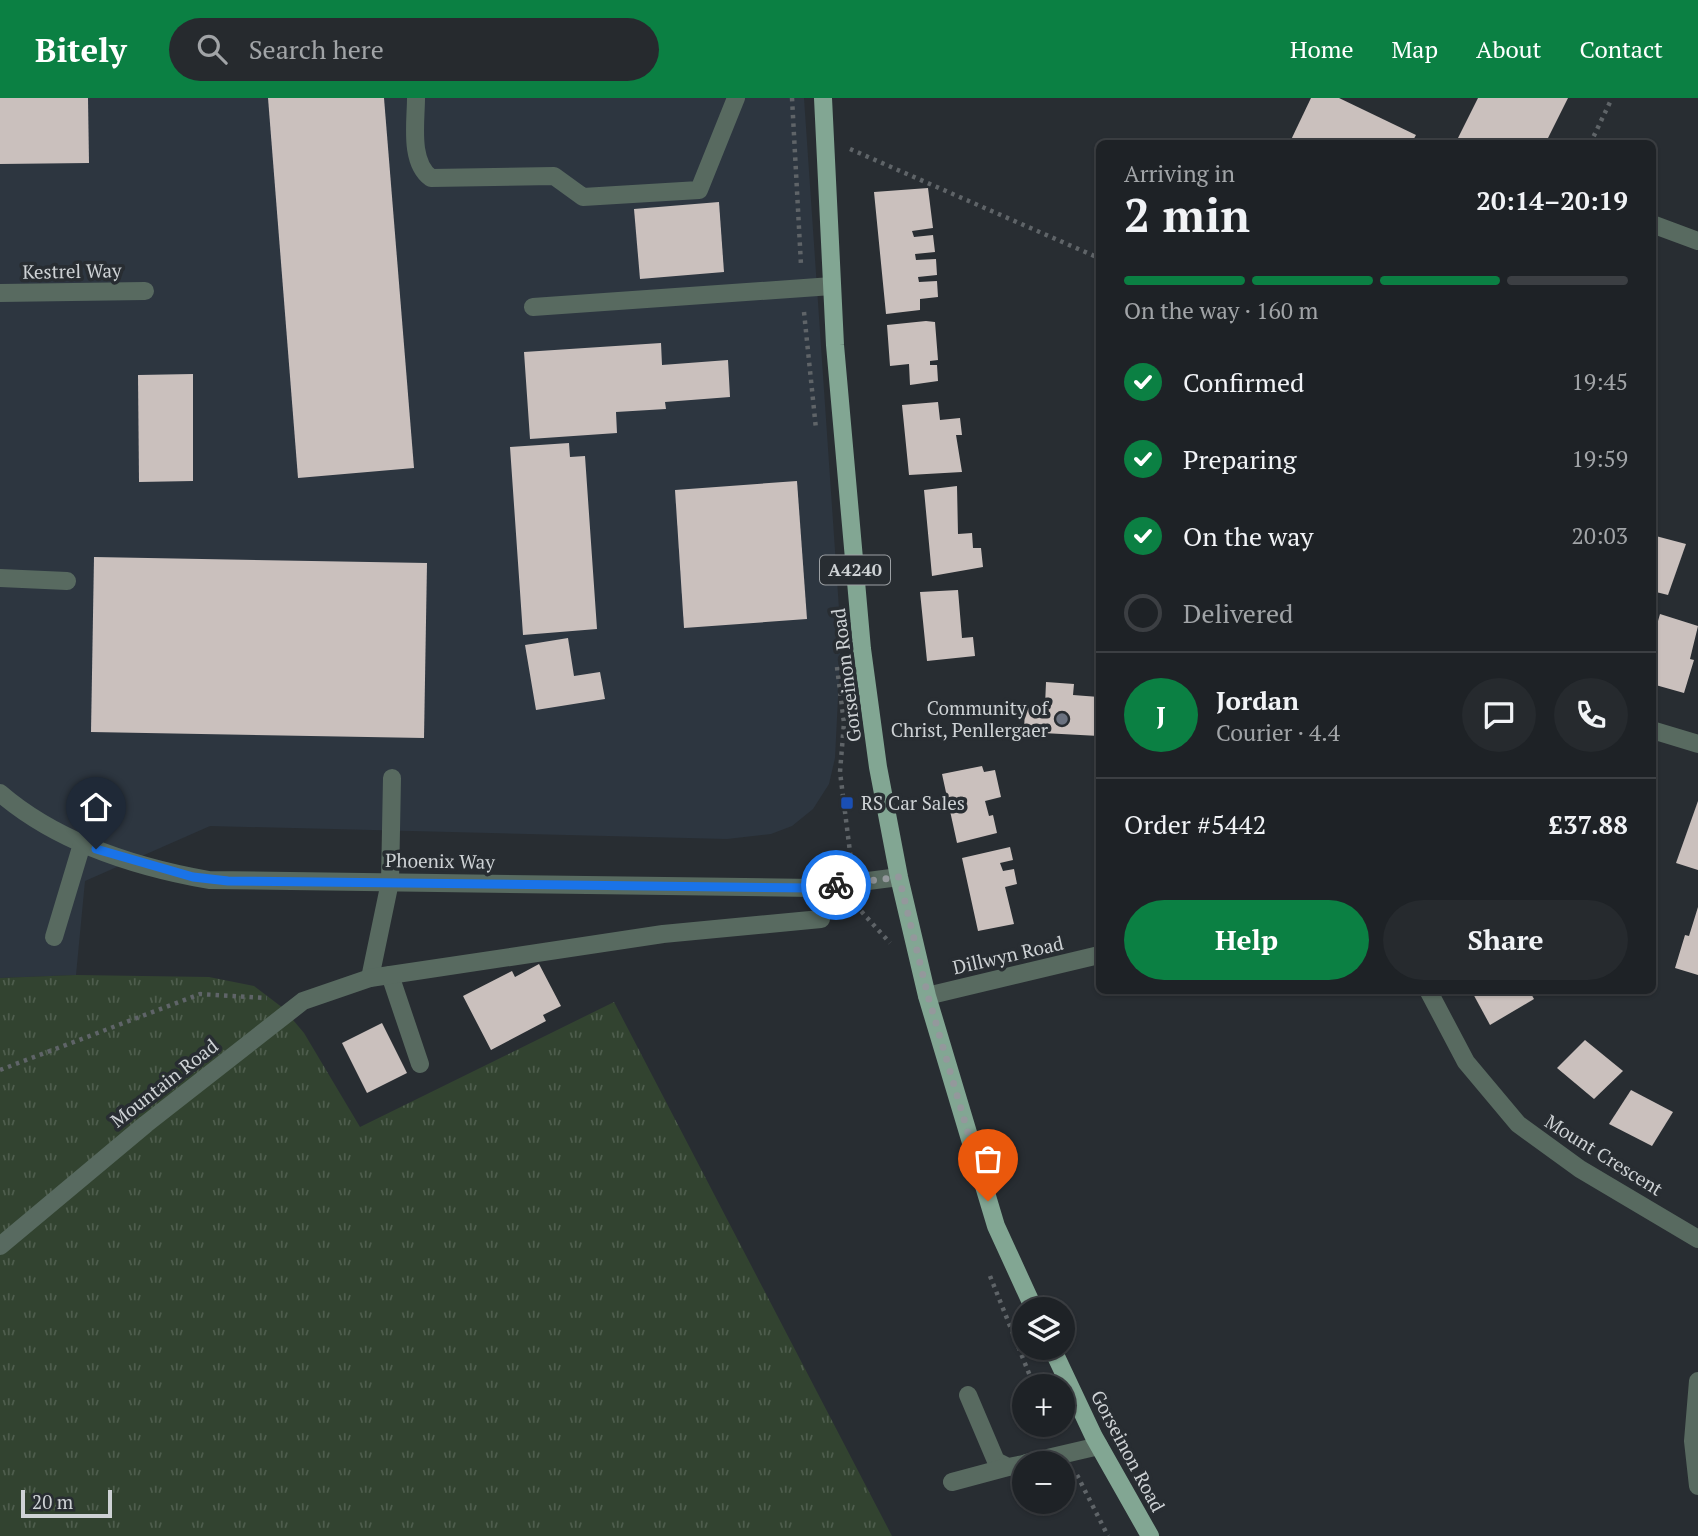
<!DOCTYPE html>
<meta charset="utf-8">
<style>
:root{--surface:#1e2226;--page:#262a2e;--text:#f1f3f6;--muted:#a1a4a7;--line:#3c3f43;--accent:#0b8043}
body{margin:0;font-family:"PT Serif",serif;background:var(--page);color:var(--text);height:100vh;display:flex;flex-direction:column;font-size:26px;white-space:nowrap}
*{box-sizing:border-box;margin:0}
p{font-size:23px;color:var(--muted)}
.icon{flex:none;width:38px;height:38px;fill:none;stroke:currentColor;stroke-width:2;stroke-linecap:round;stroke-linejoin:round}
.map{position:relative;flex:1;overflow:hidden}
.drawer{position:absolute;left:1096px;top:42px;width:560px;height:854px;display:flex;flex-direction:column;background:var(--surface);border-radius:10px;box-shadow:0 2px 5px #0004,0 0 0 2px var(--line)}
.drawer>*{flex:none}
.controls{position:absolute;left:1012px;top:1199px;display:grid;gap:14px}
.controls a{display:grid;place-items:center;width:63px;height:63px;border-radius:50%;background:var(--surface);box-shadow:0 2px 5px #0004,0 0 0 2px var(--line);font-size:35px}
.scale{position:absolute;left:21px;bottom:18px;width:91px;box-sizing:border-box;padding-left:7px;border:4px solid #ced2d5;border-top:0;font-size:19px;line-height:24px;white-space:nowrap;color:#ced2d5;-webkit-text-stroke:5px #282d32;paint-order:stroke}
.pin{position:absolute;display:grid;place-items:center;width:60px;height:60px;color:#fff;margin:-72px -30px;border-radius:50% 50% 50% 0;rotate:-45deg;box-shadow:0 0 7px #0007}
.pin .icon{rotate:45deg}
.courier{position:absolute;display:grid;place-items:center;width:70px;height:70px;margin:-35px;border:5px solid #1a73e8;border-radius:50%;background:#fff;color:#222;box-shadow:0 2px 9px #0007}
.summary em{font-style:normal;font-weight:700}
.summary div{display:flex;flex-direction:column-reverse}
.summary{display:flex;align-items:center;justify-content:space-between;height:119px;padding:0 28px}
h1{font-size:46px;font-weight:700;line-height:52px}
.bar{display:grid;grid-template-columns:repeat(4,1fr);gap:10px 7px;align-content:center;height:84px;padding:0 28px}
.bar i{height:9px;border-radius:5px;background:var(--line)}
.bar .on{background:var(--accent)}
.bar p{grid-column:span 4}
.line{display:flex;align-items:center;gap:18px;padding:0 28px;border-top:2px solid var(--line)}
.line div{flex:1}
.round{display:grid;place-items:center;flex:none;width:74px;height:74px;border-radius:37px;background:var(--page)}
ol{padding:0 28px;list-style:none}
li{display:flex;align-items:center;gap:21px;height:77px}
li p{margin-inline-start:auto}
li .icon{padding:7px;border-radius:50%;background:var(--accent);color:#fff;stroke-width:4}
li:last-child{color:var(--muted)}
li i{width:38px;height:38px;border:4px solid var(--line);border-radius:50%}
.action{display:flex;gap:14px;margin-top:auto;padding:14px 28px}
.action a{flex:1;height:80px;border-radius:42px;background:var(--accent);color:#fff;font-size:28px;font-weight:700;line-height:80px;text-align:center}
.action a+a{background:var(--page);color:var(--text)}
header{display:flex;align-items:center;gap:42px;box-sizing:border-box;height:98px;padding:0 35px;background:var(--accent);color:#fff}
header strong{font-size:33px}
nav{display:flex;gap:38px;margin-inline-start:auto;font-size:24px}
.search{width:490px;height:63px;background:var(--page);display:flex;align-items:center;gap:18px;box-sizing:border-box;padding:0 24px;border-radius:38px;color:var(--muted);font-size:26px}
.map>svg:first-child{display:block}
.built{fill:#2d3640}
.grass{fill:url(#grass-tufts)}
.building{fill:#cac0bd}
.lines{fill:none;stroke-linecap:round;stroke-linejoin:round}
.path{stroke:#5f6468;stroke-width:4.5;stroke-dasharray:3.5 5;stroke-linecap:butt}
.minor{stroke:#586a60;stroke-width:18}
.major{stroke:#82a693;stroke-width:18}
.done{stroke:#94989c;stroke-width:7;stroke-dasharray:0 12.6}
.route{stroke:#1a73e8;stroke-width:9}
.worship-dot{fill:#6b7280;stroke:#282d32;stroke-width:2.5}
.transit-dot{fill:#1a4fb4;stroke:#282d32;stroke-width:2.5}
.labels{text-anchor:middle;stroke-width:7;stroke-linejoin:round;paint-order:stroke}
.shield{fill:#282d32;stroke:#9ca0a4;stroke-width:2}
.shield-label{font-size:18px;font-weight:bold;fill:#ced2d5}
.street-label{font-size:19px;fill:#ced2d5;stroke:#282d32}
.poi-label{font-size:19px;fill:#ced2d5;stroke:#282d32;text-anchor:end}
</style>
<header>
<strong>Bitely</strong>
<div class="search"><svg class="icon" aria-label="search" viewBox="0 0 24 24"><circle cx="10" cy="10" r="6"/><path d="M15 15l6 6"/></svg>Search here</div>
<nav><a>Home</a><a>Map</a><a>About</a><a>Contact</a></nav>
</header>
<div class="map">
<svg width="1698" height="1438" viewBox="0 0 1698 1438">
<defs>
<pattern id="grass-tufts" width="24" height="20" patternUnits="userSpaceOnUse" patternTransform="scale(1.75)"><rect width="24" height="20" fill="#324330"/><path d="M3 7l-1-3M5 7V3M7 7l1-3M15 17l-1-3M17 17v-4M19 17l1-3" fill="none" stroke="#4e5d4d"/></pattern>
</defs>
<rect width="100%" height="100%" fill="#282d32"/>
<polygon class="built" points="0,0 804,0 841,540 835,660 829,686 813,711 792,728 771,736 727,741 210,728 85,783 76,877 0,880"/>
<polygon class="grass" points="76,877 209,879 254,888 283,910 304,935 360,1029 614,904 892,1438 0,1438 0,880"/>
<g class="building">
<polygon points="0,0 88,0 89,65 0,66"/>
<polygon points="268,0 384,0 414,370 298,380"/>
<polygon points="1311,0 1339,0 1416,37 1411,46 1289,46"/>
<polygon points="1478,0 1568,0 1545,46 1455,46"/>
<polygon points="928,90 933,130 912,133 914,139 933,137 935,154 915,156 916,162 936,161 937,177 918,179 919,184 937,183 938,199 920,201 920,212 886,216 874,94"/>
<polygon points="719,104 724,174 640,181 634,111"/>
<polygon points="926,223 935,224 938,262 930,263 930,267 937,267 938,283 910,287 909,266 890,268 887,227"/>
<polygon points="661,245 662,267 728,262 730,299 665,304 666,311 616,314 617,335 530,341 524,254"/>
<polygon points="193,276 193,383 139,384 138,277"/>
<polygon points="938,304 940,322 960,320 962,337 956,337 962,374 909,377 902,307"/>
<polygon points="569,345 570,359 585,358 597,531 523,537 510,349"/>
<polygon points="797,383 807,521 684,530 675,392"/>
<polygon points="957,388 958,436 972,435 973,450 981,450 983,469 932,478 924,392"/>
<polygon points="1652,437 1686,446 1668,497 1652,493"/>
<polygon points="94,459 427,465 424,640 91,634"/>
<polygon points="958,492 962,540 973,539 975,558 927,563 920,494"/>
<polygon points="1660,516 1698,528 1690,561 1694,562 1684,595 1652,586 1652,544"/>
<polygon points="568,540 574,578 600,574 605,601 536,612 525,547"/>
<polygon points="1046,584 1074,586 1073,597 1099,599 1099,638 1024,634 1025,607 1045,608"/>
<polygon points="982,668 984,674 995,672 1001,699 985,703 989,718 993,717 997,735 957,745 942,676"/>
<polygon points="1698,703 1698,772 1676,765"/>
<polygon points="1010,749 1013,762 1000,765 1003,773 1014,771 1017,786 1005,789 1014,826 978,833 962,760"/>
<polygon points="1698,809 1698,877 1675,870 1685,837 1689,838"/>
<polygon points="539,866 561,908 543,917 546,923 491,952 463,898 512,873 515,879"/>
<polygon points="1471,892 1529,892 1534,901 1490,927"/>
<polygon points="382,925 407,975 367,995 342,945"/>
<polygon points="1585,942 1623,973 1594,1001 1557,970"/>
<polygon points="1631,992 1673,1014 1652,1048 1609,1026"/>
</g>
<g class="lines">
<g class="path">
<polyline points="792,0 801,167"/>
<polyline points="1590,46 1612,0"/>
<polyline points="850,51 1099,160"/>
<polyline points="804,214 816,331"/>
<polyline points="837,569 844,625 840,674 851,762"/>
<polyline points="860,805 861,813 890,845"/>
<polyline points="0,972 200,896 267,900"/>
<polyline points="990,1178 1034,1288"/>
<polyline points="1077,1377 1108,1438"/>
</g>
<g class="minor">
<path d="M 416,0 C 416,24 409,64 431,80 L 554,78 L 583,99 L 699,92 L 736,0"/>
<polyline points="1652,126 1698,143"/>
<polyline points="0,195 145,193"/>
<polyline points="533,209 832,188"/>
<polyline points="0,480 67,483"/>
<polyline points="1652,632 1698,646"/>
<path d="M 0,695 C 58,745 135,769 209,782 L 814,790 L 899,779"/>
<polyline points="54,839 82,746"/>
<polyline points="390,877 420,966"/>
<polyline points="370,880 390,784 392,680"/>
<polyline points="1428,892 1466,964 1518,1026 1580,1071 1698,1141"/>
<polyline points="927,898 1099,857"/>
<polyline points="0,1148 146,1026 303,903 370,880 663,836 821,821"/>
<polyline points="1698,1283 1693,1343 1698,1388"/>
<polyline points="968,1297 996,1363 1008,1369 1024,1366"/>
<polyline points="1026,1365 1099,1348"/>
<polyline points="952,1384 1008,1369"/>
</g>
<g class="major">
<polyline points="823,0 835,247 862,551 878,669 899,779 927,898 996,1128 1034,1211"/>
<polyline points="1052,1250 1094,1339 1150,1438"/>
</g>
</g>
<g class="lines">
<polyline class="done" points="836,787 899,779 928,898 988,1103"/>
<polyline class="route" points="96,751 193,779 228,783 814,790 836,787"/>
</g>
<circle class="worship-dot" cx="1062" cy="621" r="7"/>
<rect class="transit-dot" x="840" y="698" width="14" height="14" rx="3.5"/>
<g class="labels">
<rect class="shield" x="820" y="457.5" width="70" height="29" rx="5"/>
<g class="shield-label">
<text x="855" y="478">A4240</text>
</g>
<g class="street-label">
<text transform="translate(72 173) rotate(-1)" y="7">Kestrel Way</text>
<text transform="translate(846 577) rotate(-97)" y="7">Gorseinon Road</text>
<text transform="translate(440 763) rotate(1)" y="7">Phoenix Way</text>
<text transform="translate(1008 857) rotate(-13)" y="7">Dillwyn Road</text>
<text transform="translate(164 985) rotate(-38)" y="7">Mountain Road</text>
<text transform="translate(1604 1057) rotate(32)" y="7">Mount Crescent</text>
<text transform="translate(1128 1353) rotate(62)" y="7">Gorseinon Road</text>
</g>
<g class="poi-label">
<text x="1048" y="617">Community of<tspan x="1048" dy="22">Christ, Penllergaer</tspan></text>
<text x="861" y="712" text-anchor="start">RS Car Sales</text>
</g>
</g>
</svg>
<div class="controls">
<a><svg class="icon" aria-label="layers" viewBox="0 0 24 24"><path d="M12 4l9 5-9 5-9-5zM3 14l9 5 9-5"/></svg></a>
<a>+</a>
<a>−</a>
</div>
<div class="scale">20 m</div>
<div class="pin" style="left:988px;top:1103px;background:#ea580c"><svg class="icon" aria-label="bag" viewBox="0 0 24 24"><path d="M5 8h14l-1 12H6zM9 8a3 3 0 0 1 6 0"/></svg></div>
<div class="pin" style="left:96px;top:751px;background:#1f2937"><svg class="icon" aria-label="home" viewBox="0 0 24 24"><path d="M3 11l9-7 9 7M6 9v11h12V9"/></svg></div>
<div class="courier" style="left:836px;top:787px"><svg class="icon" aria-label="bike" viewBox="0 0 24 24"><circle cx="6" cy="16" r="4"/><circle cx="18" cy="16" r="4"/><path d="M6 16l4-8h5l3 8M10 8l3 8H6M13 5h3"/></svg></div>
<section class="drawer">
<div class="summary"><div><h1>2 min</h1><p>Arriving in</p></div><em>20:14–20:19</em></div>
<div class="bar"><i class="on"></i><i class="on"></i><i class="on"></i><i></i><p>On the way · 160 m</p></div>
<ol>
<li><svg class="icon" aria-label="check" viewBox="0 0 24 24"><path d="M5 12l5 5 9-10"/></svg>Confirmed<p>19:45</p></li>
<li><svg class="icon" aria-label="check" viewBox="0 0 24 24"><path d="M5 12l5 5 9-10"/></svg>Preparing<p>19:59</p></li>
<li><svg class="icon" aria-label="check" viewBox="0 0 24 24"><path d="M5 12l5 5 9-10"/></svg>On the way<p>20:03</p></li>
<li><i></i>Delivered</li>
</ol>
<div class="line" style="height:126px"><b class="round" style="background:var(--accent);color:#fff">J</b><div><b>Jordan</b><p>Courier · 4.4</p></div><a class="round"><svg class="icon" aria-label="chat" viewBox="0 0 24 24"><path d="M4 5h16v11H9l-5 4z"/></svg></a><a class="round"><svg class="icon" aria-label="phone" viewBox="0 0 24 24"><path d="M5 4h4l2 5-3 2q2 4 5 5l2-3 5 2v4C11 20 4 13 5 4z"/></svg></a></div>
<div class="line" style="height:91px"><div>Order #5442</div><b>£37.88</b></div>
<div class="action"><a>Help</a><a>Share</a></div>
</section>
</div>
